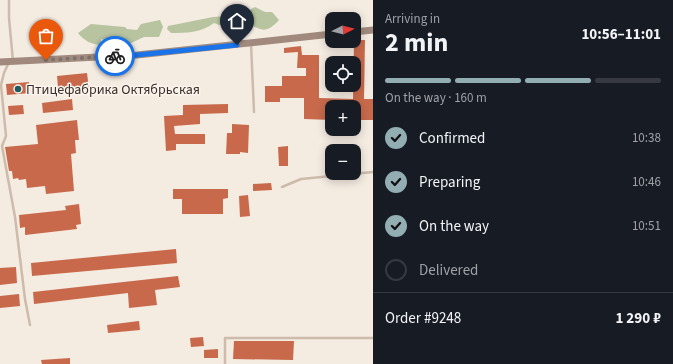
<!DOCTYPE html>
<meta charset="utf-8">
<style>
:root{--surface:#171b24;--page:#20242c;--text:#f1f3f6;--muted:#9ea1a6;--line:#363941;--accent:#92aeb2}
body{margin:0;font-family:"Source Sans 3",sans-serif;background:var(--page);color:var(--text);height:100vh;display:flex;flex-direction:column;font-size:15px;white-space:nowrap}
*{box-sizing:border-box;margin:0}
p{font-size:13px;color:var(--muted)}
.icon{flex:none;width:22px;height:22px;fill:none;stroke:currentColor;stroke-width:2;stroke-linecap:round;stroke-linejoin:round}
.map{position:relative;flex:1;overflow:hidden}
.panel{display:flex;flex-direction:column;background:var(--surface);width:300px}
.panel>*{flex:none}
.needle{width:26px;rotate:84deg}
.controls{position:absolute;left:325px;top:12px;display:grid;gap:8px}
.controls a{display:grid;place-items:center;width:36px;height:36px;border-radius:8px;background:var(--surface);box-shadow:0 2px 10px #0003;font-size:20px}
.pin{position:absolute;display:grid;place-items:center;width:34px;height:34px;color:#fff;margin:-41px -17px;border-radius:50% 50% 50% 0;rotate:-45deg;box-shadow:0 0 4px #0007}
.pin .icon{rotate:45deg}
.courier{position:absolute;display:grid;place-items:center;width:40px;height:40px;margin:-20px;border:3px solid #1a73e8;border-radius:50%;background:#fff;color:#222;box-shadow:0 1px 5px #0007}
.headline em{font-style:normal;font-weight:700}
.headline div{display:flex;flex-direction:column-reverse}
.headline{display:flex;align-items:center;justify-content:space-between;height:68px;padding:0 12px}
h1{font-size:26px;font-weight:700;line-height:30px}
.bar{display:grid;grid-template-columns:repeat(4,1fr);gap:6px 4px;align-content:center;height:48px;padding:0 12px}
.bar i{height:5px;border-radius:3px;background:var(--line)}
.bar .selected{background:var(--accent)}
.bar p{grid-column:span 4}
.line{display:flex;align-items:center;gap:10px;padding:0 12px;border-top:1px solid var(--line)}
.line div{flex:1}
ol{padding:0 12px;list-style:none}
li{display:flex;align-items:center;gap:12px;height:44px}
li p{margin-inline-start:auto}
li .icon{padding:4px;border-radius:50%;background:var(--accent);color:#111;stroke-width:4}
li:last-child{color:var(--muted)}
li i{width:22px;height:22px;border:2px solid var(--line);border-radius:50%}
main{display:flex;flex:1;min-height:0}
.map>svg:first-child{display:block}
.green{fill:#b8c4a0}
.building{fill:#c8694b}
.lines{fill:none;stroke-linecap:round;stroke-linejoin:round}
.lane{stroke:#cdbbac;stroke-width:2.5}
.secondary{stroke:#a18a7d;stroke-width:7}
.done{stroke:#7c716b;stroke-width:4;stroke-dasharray:0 7.2}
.route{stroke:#1a73e8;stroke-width:5}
.poi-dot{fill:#1f5a5e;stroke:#fbf5ee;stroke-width:1.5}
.labels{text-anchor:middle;stroke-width:3;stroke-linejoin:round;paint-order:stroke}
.poi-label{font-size:14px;fill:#3b302b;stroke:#fbf5ee;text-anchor:start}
</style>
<main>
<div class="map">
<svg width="373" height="364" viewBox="0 0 373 364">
<rect width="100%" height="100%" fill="#f4ebe1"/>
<g class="green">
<path d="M 255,7 L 265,12 L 272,12 L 279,20 C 266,34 261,31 246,22 L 243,26 L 229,24 L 219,25 L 214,23 C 201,33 186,33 171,33 L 167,29 L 168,26 L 213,17 L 240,15 Z"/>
<path d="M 160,20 L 163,27 L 159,37 L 144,37 L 129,44 L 101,39 L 101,45 C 92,45 83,40 78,33 L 91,24 L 125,27 L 127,29 L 137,30 L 141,24 Z"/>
</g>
<g class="building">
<polygon points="354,40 365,40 364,99 373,99 373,120 354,120 354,107 332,107 332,120 304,119 304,98 280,98 280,102 265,102 265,86 282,86 282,76 306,76 306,68 297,68 298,52 284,53 284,48 301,46 302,55 319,55 319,98 353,99"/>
<polygon points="87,73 89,89 56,92 55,87 58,87 57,76"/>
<polygon points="29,82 30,93 7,95 6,84"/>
<polygon points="72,99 73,110 43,113 42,103"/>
<polygon points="228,104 228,113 200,114 200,124 174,126 175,134 205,134 205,144 176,144 176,150 166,151 164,116 183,115 183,105"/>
<polygon points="23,105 24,114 9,115 8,106"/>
<polygon points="77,120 79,140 75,140 76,153 71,154 74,191 46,194 45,186 27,188 26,179 19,180 18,178 13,179 12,171 9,171 5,147 38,144 36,125"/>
<polygon points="232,124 249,125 248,153 240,152 240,154 226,154 227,133 232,133"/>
<polygon points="288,146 288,166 279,166 278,147"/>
<polygon points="271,183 272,190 253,191 253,184"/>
<polygon points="173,189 228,189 228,198 223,199 223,214 182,214 182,199 173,199"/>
<polygon points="248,195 250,216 240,217 239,196"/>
<polygon points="79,204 81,224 76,225 77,229 25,235 25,227 20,228 19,215 66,210 65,206"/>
<polygon points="176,249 177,263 32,276 31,263"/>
<polygon points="16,267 17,283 0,285 0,268"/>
<polygon points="178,276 180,287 155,290 157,305 129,308 128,293 34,304 33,292"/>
<polygon points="19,294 20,306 0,308 0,296"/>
<polygon points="139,321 140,330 108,333 107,325"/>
<polygon points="203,337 204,346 191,347 190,338"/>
<polygon points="234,341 294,341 293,360 233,359"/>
<polygon points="218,349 218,358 204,358 204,350"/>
<polygon points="70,358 70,364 42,364 41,360"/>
</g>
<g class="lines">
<g class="lane">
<polyline points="9,0 9,18 13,61"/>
<polyline points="251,44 254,112"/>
<polyline points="9,62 4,73 1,85 6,136 2,146 15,217 25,299 30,325"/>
<polyline points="282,187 301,179 373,172"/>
<polyline points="225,364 225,338 373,338"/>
</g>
<g class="secondary">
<polyline points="354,32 373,30"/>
<polyline points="0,62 137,55 332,34"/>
</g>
</g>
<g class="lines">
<polyline class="done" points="46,60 115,56"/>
<polyline class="route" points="115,56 137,55 237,45"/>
</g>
<circle class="poi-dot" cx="18" cy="89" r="4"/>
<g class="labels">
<g class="poi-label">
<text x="26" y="94">Птицефабрика Октябрьская</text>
</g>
</g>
</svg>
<div class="controls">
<a><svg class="needle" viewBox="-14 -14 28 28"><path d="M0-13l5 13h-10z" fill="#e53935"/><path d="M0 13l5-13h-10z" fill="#9ea1a6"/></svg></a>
<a><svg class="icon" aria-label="locate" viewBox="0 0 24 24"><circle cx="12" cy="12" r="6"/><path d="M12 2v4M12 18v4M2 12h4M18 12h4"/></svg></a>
<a>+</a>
<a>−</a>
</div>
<div class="pin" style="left:46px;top:60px;background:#ea580c"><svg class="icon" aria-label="bag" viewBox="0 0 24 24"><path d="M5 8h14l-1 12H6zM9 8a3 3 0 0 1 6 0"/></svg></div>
<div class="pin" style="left:237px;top:45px;background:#1f2937"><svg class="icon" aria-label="home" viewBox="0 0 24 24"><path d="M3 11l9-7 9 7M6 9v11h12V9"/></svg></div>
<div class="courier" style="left:115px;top:56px"><svg class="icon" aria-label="bike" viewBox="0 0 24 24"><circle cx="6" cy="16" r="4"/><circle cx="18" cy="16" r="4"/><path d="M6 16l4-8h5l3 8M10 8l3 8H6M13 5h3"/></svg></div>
</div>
<section class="panel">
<div class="headline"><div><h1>2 min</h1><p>Arriving in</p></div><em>10:56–11:01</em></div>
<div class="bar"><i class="selected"></i><i class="selected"></i><i class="selected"></i><i></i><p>On the way · 160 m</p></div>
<ol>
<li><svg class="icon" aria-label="check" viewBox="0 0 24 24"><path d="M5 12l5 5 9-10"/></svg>Confirmed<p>10:38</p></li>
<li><svg class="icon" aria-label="check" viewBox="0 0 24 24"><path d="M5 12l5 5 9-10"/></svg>Preparing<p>10:46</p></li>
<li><svg class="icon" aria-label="check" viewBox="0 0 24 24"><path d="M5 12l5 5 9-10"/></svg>On the way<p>10:51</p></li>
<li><i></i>Delivered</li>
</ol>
<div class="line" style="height:52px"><div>Order #9248</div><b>1 290 ₽</b></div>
</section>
</main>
